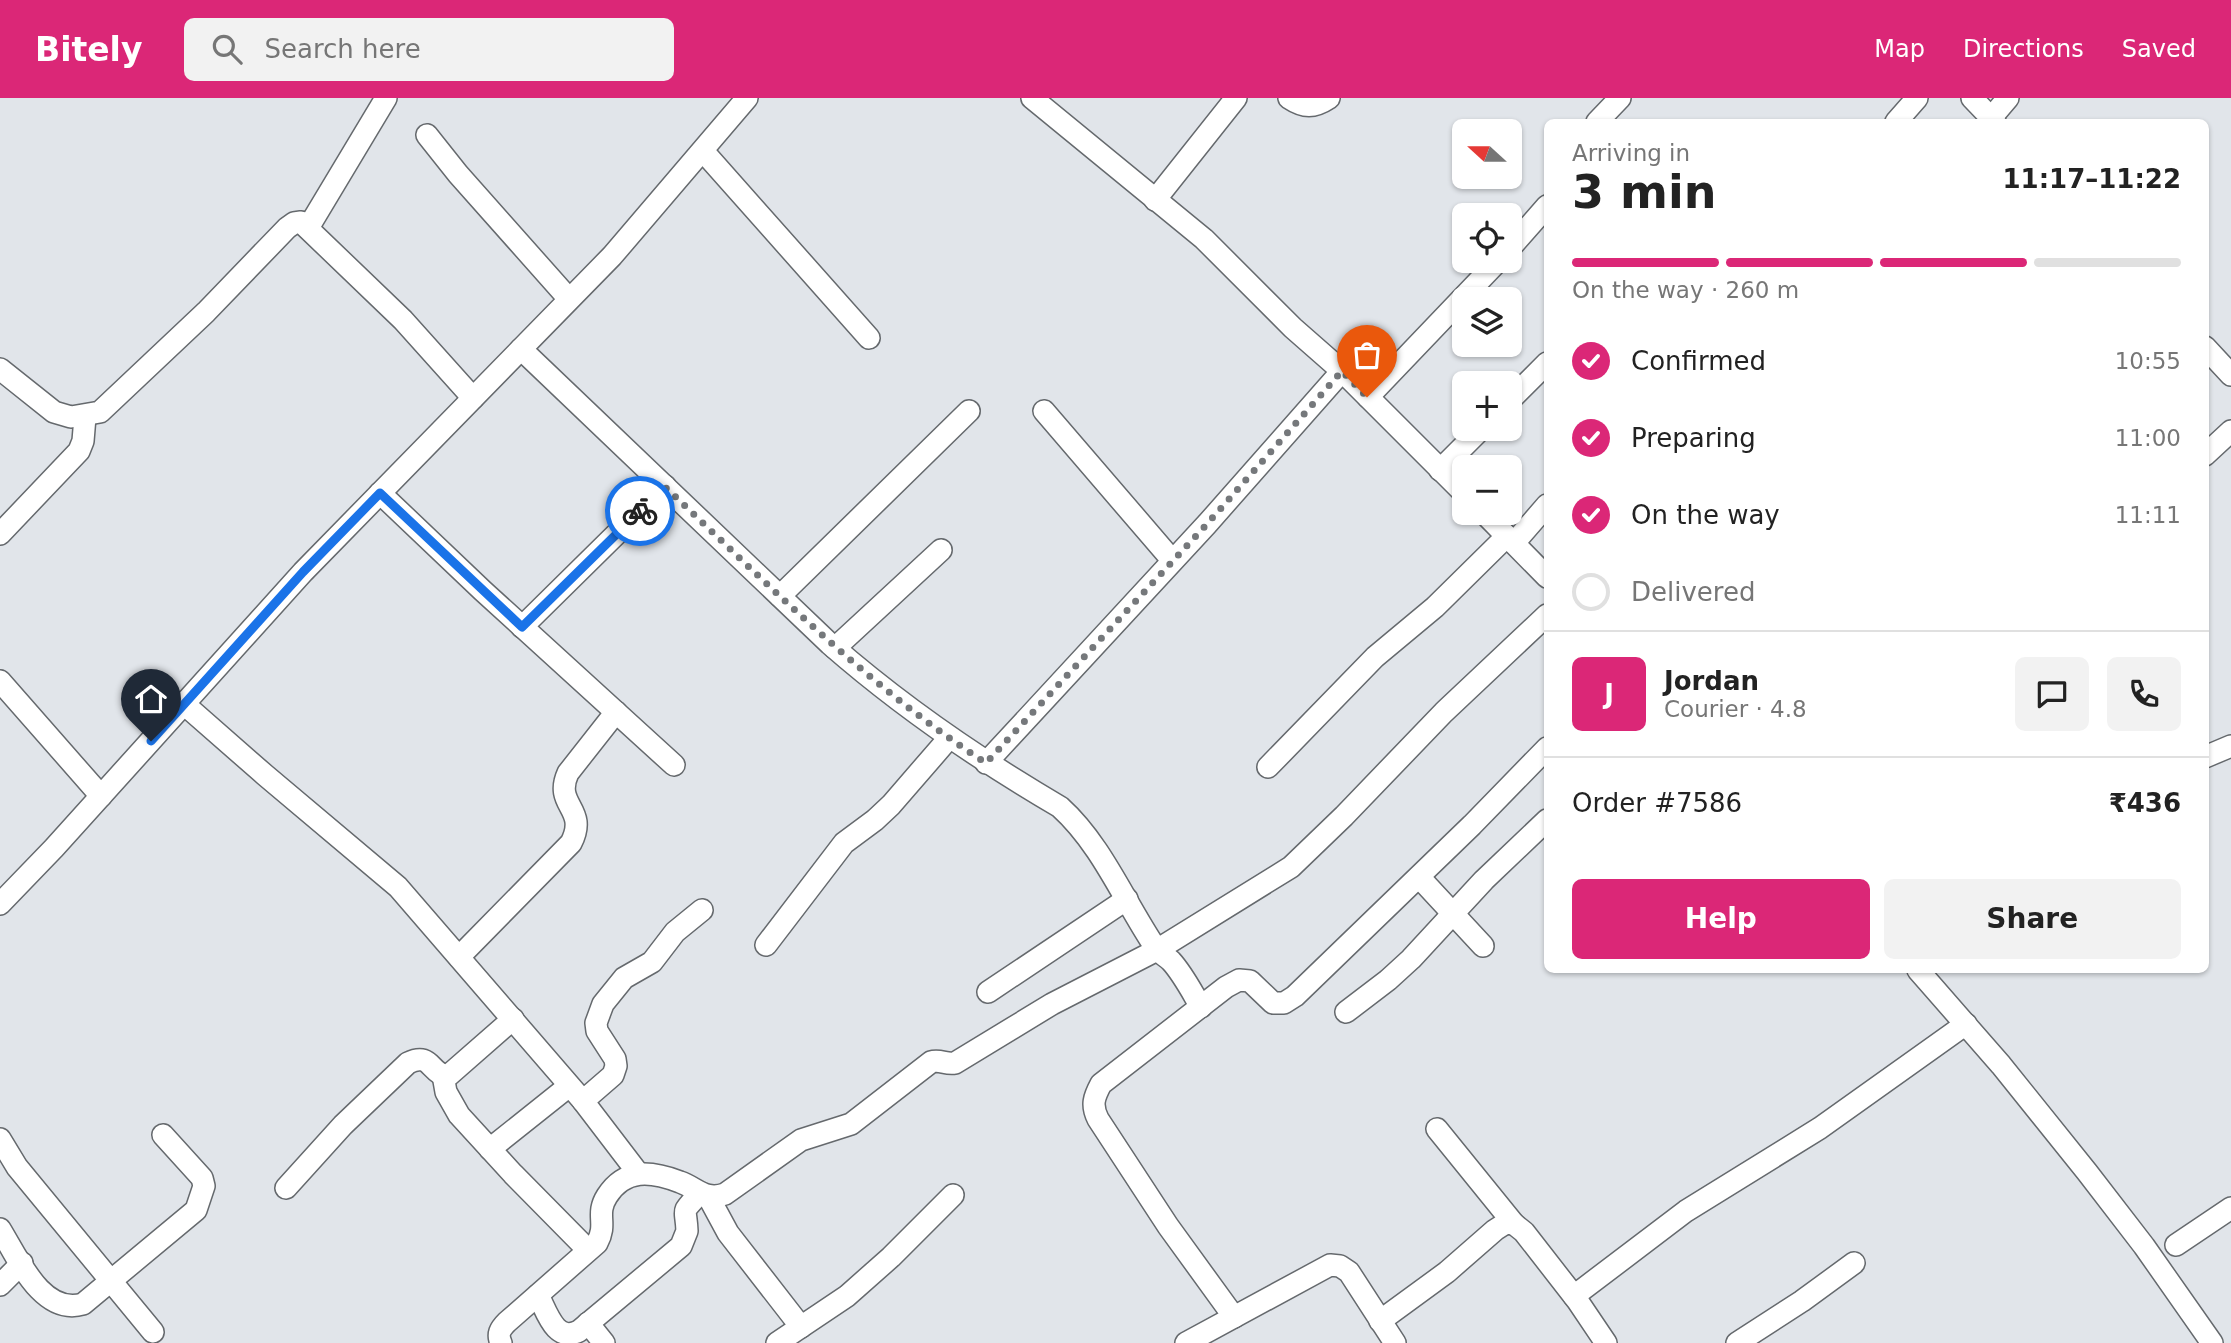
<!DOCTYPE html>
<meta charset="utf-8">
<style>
:root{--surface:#fff;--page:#f2f2f2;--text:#222;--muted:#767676;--line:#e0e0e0;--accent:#db2777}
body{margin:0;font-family:"DejaVu Sans",sans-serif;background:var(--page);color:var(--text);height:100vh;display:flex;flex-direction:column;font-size:26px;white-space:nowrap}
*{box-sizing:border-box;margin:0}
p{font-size:23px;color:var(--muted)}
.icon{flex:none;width:38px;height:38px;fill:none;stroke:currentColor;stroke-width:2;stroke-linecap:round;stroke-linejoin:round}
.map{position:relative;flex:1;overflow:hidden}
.panel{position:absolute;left:1544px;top:21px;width:665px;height:854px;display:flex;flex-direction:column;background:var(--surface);border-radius:10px;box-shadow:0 2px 5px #0004}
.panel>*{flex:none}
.needle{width:46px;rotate:291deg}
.fabs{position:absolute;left:1452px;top:21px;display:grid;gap:14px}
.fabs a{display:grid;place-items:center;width:70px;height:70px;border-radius:10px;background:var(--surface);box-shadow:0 2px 5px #0004;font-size:35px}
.pin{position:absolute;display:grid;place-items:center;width:60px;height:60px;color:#fff;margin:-72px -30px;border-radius:50% 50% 50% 0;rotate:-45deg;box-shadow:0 0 7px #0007}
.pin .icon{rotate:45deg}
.courier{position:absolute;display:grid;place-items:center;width:70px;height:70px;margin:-35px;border:5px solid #1a73e8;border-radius:50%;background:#fff;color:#222;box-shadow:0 2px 9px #0007}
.head em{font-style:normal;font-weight:800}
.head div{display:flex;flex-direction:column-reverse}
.head{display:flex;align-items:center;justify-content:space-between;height:119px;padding:0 28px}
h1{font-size:46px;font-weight:800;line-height:52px}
.bar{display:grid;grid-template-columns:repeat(4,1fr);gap:10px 7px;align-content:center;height:84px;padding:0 28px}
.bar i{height:9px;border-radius:5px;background:var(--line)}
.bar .on{background:var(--accent)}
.bar p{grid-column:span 4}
.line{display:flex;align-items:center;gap:18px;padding:0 28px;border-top:2px solid var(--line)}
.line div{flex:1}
.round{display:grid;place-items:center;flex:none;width:74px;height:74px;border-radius:10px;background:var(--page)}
ol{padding:0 28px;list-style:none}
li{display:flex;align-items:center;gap:21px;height:77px}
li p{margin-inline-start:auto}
li .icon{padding:7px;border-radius:50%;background:var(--accent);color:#fff;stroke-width:4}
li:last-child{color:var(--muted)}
li i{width:38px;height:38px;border:4px solid var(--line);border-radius:50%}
.primary-button{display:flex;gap:14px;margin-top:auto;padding:14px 28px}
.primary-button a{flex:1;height:80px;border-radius:10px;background:var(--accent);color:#fff;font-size:28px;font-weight:800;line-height:80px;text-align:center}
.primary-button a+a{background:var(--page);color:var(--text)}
header{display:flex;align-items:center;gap:42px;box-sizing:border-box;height:98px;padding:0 35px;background:var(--accent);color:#fff}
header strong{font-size:33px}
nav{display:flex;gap:38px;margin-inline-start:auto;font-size:24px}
.search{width:490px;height:63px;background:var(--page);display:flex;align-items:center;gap:18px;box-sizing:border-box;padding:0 24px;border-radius:10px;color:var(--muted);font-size:26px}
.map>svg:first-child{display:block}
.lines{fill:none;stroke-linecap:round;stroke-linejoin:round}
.minor-casing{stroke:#65696d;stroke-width:24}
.minor{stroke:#fff;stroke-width:21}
.done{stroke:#75787b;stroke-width:7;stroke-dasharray:0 12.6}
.route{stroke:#1a73e8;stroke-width:9}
</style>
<header>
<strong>Bitely</strong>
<div class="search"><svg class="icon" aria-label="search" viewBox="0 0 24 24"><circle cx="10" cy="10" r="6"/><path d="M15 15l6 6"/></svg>Search here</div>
<nav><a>Map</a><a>Directions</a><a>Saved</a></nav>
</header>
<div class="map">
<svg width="2231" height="1245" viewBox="0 0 2231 1245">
<rect width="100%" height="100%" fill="#e1e5ea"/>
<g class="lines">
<defs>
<g id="minor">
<polyline points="1032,0 1204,141 1293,230 1342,273 1465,396"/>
<path d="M 1289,0 C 1304,10 1314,10 1329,0"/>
<polyline points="1972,0 1995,24"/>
<polyline points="1991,20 2008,0"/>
<polyline points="1597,24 1620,0"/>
<polyline points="1896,24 1917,0"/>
<polyline points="427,37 458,76 569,201"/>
<polyline points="703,53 869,240"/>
<polyline points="1155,102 1236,0"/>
<polyline points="308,130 386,0"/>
<polyline points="1510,150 1547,108"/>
<polyline points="2205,249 2231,277"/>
<path d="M 521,251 L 830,546 C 902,609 978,661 1060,709 C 1102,747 1124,803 1155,849 C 1159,855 1166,858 1171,863 C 1183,876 1192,894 1201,909"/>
<polyline points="0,271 54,314 71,319 100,314 206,214 287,130 294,125 301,124 403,222 473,300"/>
<polyline points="1368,299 1498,163"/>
<polyline points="1510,302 1547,265"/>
<polyline points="1044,313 1172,462"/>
<polyline points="2205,357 2231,333"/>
<polyline points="1440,372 1481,331"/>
<polyline points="380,395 483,493 674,667"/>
<polyline points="1484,415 1547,479"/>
<polyline points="0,436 79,353 83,343 85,319"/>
<polyline points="1514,445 1547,407"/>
<polyline points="780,498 969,313"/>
<polyline points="522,529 665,388"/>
<polyline points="835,550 941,452"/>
<polyline points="0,583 101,698"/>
<polyline points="184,606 265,677 398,789 583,1003 638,1075"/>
<polyline points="2205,659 2231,648"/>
<polyline points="986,665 1207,426 1342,273"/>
<polyline points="1268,669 1375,559 1435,509 1507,438"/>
<polyline points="1419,779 1483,848"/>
<polyline points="0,806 54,750 303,474 612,158 747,0"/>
<polyline points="766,847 844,745 875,722 891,707 949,640"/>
<path d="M 459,859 L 571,745 C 589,710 553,708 568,675 L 616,614"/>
<polyline points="1918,872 2001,967 2087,1074 2144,1148 2212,1245"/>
<polyline points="988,894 1127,801"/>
<polyline points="1346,914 1388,882 1411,861 1484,782 1547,722"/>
<polyline points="443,977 446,994 459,1017 513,1076 588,1152"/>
<polyline points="583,1003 613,977 616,968 615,961 597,933 596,925 603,906 624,880 652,864 675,834 702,812"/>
<polyline points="1437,1031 1514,1126"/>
<polyline points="0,1041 17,1069 153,1234"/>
<polyline points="490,1051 569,988"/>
<path d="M 286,1090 L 343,1027 L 408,965 C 433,953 429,978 449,977 L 513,921"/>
<polyline points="708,1098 728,1135 801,1229"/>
<path d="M 0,1131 C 18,1160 42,1218 83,1206 L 196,1112 L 204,1088 L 202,1080 L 163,1037"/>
<polyline points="2176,1147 2231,1110"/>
<polyline points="0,1187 22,1165"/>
<path d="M 538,1197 C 547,1214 555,1245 579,1233 L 681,1148 L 687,1133 C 686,1108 680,1117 699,1096"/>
<polyline points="1574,1198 1686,1113 1820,1030 1966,926"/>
<path d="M 1234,1219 L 1168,1128 L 1098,1021 C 1091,1007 1094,999 1101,986 L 1226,889 L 1239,882 L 1250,883 L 1273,905 L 1284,905 L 1295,898 L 1472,727 L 1547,650"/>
<polyline points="1380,1223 1447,1174 1495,1132 1506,1125 1514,1126 1524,1134 1577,1202 1606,1245"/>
<polyline points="588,1225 604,1245"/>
<path d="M 501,1245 C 497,1236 500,1231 507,1224 L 597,1145 C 608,1125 595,1117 607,1098 C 625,1070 651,1073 680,1084 C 697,1090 705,1103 725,1096 L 801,1042 L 851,1026 L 931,964 C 940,961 946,967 955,965 L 1052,906 L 1157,852 L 1291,769 L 1344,718 L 1444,614 L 1547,517"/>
<polyline points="777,1245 847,1198 891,1159 953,1097"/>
<polyline points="1186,1245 1330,1167 1340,1168 1349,1174 1395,1245"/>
<polyline points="1737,1245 1802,1203 1854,1165"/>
</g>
</defs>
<use href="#minor" class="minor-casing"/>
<use href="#minor" class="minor"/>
</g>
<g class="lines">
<path class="done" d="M 640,413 L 664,388 C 768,486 866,587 986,665 L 1207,426 L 1342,273 L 1367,299"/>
<polyline class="route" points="151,643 303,474 380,395 522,529 640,413"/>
</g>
</svg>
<div class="fabs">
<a><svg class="needle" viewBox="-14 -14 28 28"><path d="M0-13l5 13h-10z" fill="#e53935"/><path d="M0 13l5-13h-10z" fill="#767676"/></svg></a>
<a><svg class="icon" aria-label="locate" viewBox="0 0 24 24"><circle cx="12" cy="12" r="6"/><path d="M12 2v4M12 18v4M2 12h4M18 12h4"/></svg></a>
<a><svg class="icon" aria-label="layers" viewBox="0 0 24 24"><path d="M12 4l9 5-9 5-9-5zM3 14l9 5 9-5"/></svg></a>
<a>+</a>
<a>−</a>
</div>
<div class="pin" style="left:1367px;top:299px;background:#ea580c"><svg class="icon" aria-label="bag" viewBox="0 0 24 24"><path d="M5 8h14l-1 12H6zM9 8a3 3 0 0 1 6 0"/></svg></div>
<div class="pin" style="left:151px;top:643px;background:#1f2937"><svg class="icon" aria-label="home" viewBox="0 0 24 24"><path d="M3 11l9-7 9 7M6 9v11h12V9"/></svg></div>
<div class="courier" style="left:640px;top:413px"><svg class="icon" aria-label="bike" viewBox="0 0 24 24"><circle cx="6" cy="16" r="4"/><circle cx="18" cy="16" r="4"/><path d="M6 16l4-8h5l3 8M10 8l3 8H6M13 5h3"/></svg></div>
<section class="panel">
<div class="head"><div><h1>3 min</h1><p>Arriving in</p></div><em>11:17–11:22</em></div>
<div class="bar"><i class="on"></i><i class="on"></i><i class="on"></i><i></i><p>On the way · 260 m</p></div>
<ol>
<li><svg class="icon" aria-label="check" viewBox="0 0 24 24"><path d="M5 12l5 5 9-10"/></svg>Confirmed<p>10:55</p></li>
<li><svg class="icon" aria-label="check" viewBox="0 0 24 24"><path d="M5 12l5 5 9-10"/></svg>Preparing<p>11:00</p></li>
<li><svg class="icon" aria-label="check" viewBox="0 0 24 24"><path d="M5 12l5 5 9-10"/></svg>On the way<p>11:11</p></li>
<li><i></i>Delivered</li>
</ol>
<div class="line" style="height:126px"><b class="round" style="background:var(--accent);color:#fff">J</b><div><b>Jordan</b><p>Courier · 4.8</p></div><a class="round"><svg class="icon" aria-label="chat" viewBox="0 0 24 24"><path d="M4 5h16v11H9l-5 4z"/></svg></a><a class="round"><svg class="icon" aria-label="phone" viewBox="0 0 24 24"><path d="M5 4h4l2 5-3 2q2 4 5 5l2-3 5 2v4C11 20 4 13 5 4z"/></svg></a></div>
<div class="line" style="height:91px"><div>Order #7586</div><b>₹436</b></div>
<div class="primary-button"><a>Help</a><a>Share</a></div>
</section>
</div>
